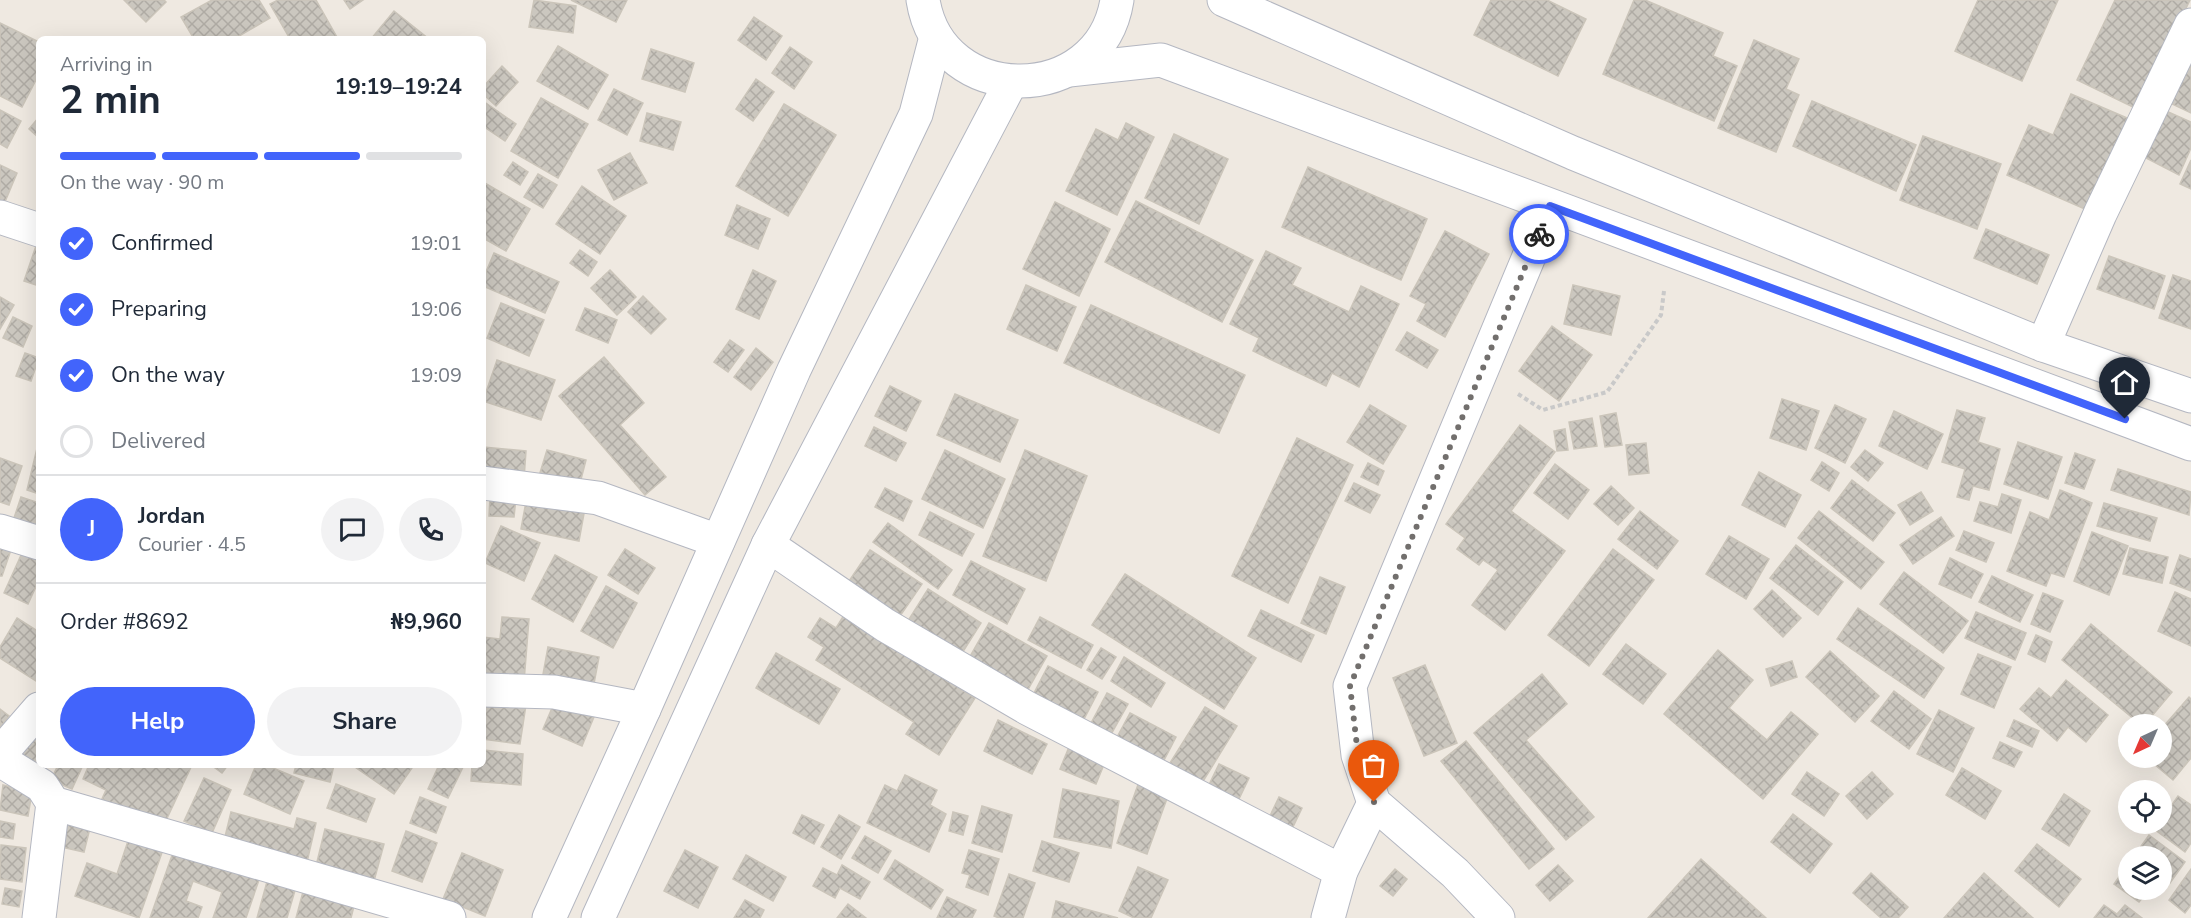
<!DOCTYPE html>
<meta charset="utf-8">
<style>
:root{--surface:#fff;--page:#f2f2f3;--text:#1f2937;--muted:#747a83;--line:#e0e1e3;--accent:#4264fb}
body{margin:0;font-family:"Nunito Sans",sans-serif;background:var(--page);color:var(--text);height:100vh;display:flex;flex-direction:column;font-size:22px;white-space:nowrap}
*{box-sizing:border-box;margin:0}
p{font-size:20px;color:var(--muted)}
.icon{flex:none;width:33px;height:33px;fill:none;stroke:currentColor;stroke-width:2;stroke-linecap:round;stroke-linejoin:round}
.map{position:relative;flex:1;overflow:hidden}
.side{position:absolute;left:36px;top:36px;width:450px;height:732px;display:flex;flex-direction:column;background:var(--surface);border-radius:9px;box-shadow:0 6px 24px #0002}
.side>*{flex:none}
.needle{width:39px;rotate:224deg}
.tools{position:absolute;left:2118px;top:714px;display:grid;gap:12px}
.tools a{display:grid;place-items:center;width:54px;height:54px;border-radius:50%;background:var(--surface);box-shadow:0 6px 24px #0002;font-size:30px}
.pin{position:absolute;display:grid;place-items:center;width:51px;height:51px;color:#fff;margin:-62px -26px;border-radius:50% 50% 50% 0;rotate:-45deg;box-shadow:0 0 6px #0007}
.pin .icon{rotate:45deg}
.courier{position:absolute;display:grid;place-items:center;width:60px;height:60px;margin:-30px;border:4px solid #4264fb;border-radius:50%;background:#fff;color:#222;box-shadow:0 2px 8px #0007}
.head em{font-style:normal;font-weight:700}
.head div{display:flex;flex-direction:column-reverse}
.head{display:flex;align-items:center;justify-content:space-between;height:102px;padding:0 24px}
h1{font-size:39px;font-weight:700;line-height:45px}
.bar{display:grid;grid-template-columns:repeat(4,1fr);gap:9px 6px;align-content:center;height:72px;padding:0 24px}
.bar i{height:8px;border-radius:4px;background:var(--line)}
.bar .selected{background:var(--accent)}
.bar p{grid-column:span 4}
.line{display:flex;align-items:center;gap:15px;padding:0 24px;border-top:2px solid var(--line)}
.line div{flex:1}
.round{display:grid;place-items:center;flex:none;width:63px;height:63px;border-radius:32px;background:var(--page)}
ol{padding:0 24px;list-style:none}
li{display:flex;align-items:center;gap:18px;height:66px}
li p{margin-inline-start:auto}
li .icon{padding:6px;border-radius:50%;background:var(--accent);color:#fff;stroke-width:4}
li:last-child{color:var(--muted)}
li i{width:33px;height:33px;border:3px solid var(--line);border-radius:50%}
.action{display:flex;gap:12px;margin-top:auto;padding:12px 24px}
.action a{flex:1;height:69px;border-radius:36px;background:var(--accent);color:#fff;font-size:24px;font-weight:700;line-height:69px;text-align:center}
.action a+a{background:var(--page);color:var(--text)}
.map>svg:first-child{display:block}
.building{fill:url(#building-cross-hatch);stroke:#cbc5ba;stroke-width:1.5}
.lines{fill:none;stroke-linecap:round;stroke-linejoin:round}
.minor-casing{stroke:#b4b7c1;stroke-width:35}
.secondary-casing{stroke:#b4b7c1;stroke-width:35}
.path{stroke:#c9c9c9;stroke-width:4;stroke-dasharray:4.5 3;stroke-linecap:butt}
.minor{stroke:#fff;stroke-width:33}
.secondary{stroke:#fff;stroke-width:33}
.done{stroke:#726f6d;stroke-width:6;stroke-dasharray:0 10.8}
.route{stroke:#4264fb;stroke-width:8}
</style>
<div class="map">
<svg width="2191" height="918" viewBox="0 0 2191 918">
<defs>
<pattern id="building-cross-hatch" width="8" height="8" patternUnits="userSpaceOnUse" patternTransform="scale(1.5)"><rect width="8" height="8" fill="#cbc7bf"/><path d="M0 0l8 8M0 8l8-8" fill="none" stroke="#afaba4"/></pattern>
</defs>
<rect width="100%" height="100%" fill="#efe9e1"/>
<g class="building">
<polygon points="124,0 164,0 166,2 146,22"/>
<polygon points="212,0 259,0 270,18 234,39 194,39 181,17"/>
<polygon points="278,0 316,0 338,39 290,39 270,4"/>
<polygon points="344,0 363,0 350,9"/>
<polygon points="534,0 576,6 573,33 529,27"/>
<polygon points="571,0 627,0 616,22"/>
<polygon points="1491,0 1547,0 1586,19 1558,76 1474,35"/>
<polygon points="1634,0 1645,0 1723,33 1713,56 1737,66 1714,121 1603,74"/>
<polygon points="1978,0 2058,0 2022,81 1955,51"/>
<polygon points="2115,0 2190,0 2137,109 2077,80"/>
<polygon points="394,11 429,39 371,39"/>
<polygon points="754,17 782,36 766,60 738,40"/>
<polygon points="0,23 39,42 39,74 22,107 0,96"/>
<polygon points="1754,40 1799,59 1786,89 1799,95 1776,152 1718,128"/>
<polygon points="558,46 608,75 588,109 537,81"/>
<polygon points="790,47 812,62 794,89 772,73"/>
<polygon points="651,49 694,63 685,92 642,79"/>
<polygon points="2191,59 2191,113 2172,104"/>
<polygon points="502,66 518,82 496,106 483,94 483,87"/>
<polygon points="756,79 774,92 753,121 736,109"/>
<polygon points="614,89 643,103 627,135 598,120"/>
<polygon points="2071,94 2134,121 2094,213 2007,175 2029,125 2053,135"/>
<polygon points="541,98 588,124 558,178 511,151"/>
<polygon points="483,101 516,124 505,141 483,126"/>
<polygon points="1812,101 1916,145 1896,191 1793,146"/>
<polygon points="784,104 836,135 788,216 736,186"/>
<polygon points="0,110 21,121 7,148 0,144"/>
<polygon points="2166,111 2191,122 2191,148 2179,175 2144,157"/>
<polygon points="647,113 681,122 673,150 640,141"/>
<polygon points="39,117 39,138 29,129"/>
<polygon points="1126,123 1154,137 1117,215 1066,191 1096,129 1118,140"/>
<polygon points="1174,134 1228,159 1199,224 1145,198"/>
<polygon points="1923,136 2001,164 1977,229 1900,200"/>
<polygon points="630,153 647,183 614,200 598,170"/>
<polygon points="2191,160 2191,189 2180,184"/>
<polygon points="513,162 528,172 520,185 504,175"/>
<polygon points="0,165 17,173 2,209 0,208"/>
<polygon points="1308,167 1427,219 1401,280 1282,227"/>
<polygon points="538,174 557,185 543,208 524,197"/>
<polygon points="483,182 530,209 506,251 483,238"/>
<polygon points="582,186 626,216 600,254 556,224"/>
<polygon points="1136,201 1253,260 1222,322 1105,262"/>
<polygon points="1055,202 1110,229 1079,296 1023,269"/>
<polygon points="737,205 770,219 758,249 725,235"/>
<polygon points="1986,229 2049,255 2037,284 1974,258"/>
<polygon points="1445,231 1489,254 1445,337 1417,321 1426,304 1410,296"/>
<polygon points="37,243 39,243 39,286 24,281"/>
<polygon points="580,250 597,262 588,276 570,263"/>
<polygon points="1266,251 1301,268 1292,285 1349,312 1361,286 1399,304 1359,387 1332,373 1326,386 1253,351 1259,338 1230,324"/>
<polygon points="494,253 559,282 545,313 483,286 483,279"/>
<polygon points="2109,256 2165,276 2154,309 2097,289"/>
<polygon points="610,270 636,297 617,315 591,288"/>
<polygon points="753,270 776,281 759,319 736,309"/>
<polygon points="2173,275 2191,281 2191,329 2159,318"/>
<polygon points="1026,285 1076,307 1057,351 1007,329"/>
<polygon points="1573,285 1620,296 1611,335 1564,324"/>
<polygon points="643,296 666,319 651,334 628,312"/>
<polygon points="0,297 14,305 0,329"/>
<polygon points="501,303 544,320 529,356 487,338"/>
<polygon points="1091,305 1245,375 1219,433 1064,363"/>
<polygon points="585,308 617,320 608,343 576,330"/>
<polygon points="13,317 32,326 23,347 3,338"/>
<polygon points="1552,326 1592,355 1559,401 1519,371"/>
<polygon points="1407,332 1438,350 1427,368 1396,350"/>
<polygon points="730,340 744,350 728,372 714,362"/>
<polygon points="756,348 773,362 751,390 734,377"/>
<polygon points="25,353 39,358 31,381 16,376"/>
<polygon points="604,357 644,403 620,425 666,477 645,495 559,396"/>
<polygon points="497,360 555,380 541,420 483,401"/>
<polygon points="890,386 921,401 906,431 875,416"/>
<polygon points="955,394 1018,420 1000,462 937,435"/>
<polygon points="1782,399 1819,411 1806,450 1770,438"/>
<polygon points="1370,405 1406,426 1383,464 1347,442"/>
<polygon points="1835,405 1866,419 1845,463 1815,448"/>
<polygon points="1957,410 1985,418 1978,442 2000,449 1989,490 1973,486 1969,500 1957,497 1965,469 1942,462"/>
<polygon points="1894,411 1943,434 1927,469 1879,446"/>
<polygon points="1616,413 1622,445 1605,447 1600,416"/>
<polygon points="1592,418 1597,446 1574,449 1569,422"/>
<polygon points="1520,425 1555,452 1511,511 1565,551 1505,630 1472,605 1498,570 1483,560 1479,565 1457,549 1465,538 1446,524"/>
<polygon points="874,427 906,443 896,461 865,446"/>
<polygon points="1565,429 1568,450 1557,451 1554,431"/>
<polygon points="1297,438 1353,465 1288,603 1232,576"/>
<polygon points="39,440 39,494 27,490"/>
<polygon points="2018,442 2062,457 2048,499 2004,484"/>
<polygon points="1646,443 1649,473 1629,475 1626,445"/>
<polygon points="483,447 526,451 524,479 483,475"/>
<polygon points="547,450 586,460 579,487 539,476"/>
<polygon points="945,450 1005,479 983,528 922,499"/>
<polygon points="1025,450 1087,476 1046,581 983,556"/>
<polygon points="1865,450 1883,463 1868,481 1851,467"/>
<polygon points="2075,453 2095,460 2084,489 2065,483"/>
<polygon points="0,458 22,466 9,505 0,502"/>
<polygon points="1822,462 1839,473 1829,491 1811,480"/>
<polygon points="1368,463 1384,471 1378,485 1361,477"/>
<polygon points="1555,464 1589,490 1568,519 1534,493"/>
<polygon points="2118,469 2191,492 2189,515 2111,490"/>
<polygon points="1759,472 1801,495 1785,527 1742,505"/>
<polygon points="1852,480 1895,513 1873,541 1831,508"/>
<polygon points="1354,483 1380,495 1370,513 1345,501"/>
<polygon points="1611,486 1634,508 1618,525 1594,504"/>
<polygon points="885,488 912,501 903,521 875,507"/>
<polygon points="2060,490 2092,503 2064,577 2051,573 2046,586 2007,571 2030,512 2049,520"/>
<polygon points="1921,492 1933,511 1910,525 1898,505"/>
<polygon points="2002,494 2021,500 2011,533 1974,521 1980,502 1998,507"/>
<polygon points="490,496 516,498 514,517 489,516"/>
<polygon points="527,496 585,508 579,541 521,529"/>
<polygon points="21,497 39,503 39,533 12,524"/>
<polygon points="2104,503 2157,518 2150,541 2097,526"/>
<polygon points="1640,511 1678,541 1657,569 1618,539"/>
<polygon points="1819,511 1884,562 1861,589 1798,538"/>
<polygon points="930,512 974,534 962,556 919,535"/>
<polygon points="1941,517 1954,536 1913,564 1900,545"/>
<polygon points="888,523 952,570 938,589 873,542"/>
<polygon points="501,526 540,543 524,581 485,563"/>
<polygon points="1964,531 1994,543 1986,562 1956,550"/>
<polygon points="2092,532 2128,546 2109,595 2074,581"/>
<polygon points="1729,536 1769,559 1746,599 1706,574"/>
<polygon points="0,542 12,547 2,576 0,576"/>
<polygon points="1796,545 1843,582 1818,615 1770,578"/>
<polygon points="2130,548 2168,557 2162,583 2123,574"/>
<polygon points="625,549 655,568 638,594 608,575"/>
<polygon points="1613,549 1654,580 1589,666 1548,635"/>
<polygon points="870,550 922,584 898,619 847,584"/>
<polygon points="22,553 39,561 39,580 28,604 4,593"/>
<polygon points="555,555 597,577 573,622 532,599"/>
<polygon points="2180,555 2191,559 2191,591 2170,583"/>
<polygon points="1950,558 1983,574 1971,598 1939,584"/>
<polygon points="971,561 1025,589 1007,624 953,595"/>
<polygon points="1904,572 1968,621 1943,653 1880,604"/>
<polygon points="1125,574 1256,658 1224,709 1092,625"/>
<polygon points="1992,576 2033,595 2020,622 1979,602"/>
<polygon points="1320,577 1345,587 1326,634 1301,623"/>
<polygon points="606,586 637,603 613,648 581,631"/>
<polygon points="928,589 981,623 959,658 906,624"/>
<polygon points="1772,590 1801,618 1783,637 1754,609"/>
<polygon points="2175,592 2191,599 2191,646 2158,631"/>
<polygon points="2043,593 2063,601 2050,632 2031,624"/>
<polygon points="1858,608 1944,668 1924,698 1837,639"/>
<polygon points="1261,610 1314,635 1301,662 1248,636"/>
<polygon points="1976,612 2026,633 2015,660 1965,638"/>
<polygon points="844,615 975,698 939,755 906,734 914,722 816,660 824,647 808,637 820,618 836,628"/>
<polygon points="502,617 529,619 524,682 483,679 483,637 500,639"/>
<polygon points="1040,617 1093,645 1081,668 1028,640"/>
<polygon points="17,618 39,632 39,683 0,658 0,647"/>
<polygon points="989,623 1047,656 1026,693 968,660"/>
<polygon points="2091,624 2172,692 2145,724 2140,724 2062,660"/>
<polygon points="2036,635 2052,642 2045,662 2028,654"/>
<polygon points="1626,644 1666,674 1643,704 1603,674"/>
<polygon points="548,647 599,657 593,689 542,680"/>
<polygon points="1101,648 1116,657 1102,679 1087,670"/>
<polygon points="1718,650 1753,680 1729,708 1767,740 1791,712 1818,734 1763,799 1664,714"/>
<polygon points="1830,651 1879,696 1855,722 1806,677"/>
<polygon points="776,653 840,689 819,724 756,688"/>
<polygon points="1978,654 2011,667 1994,708 1961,694"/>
<polygon points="1124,657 1165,683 1151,707 1111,681"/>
<polygon points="1792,661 1797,677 1771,686 1766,669"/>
<polygon points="1425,665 1457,743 1424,756 1393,678"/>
<polygon points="1048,666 1098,692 1083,721 1033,695"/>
<polygon points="1542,674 1567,704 1526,740 1594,817 1566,840 1474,733"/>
<polygon points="2066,680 2108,715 2086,742 2068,727 2057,741 2020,709 2039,688 2051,698"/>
<polygon points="1894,691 1931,719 1909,749 1871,721"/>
<polygon points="1107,693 1128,704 1109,738 1089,727"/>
<polygon points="2189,697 2191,699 2191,758 2173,780 2147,758 2162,758 2162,728"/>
<polygon points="483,699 526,705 520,744 483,739"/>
<polygon points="555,701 594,717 582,746 543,729"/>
<polygon points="1205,707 1237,726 1202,783 1170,763"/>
<polygon points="0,709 9,716 0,728"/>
<polygon points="1939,710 1974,728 1953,772 1917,754"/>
<polygon points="1130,713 1176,737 1161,766 1115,741"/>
<polygon points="998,720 1047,744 1032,774 984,751"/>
<polygon points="2014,720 2039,731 2032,747 2007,736"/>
<polygon points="29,732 39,738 39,765 44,765 40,771 14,756"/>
<polygon points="1466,741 1554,849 1529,869 1441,761"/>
<polygon points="2000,742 2022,752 2014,767 1993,758"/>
<polygon points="1069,747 1105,762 1096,784 1060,769"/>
<polygon points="483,750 523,754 521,785 471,781 472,765 483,765"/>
<polygon points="1219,764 1249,778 1237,803 1207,789"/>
<polygon points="58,765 83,765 72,789 51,780"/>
<polygon points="89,765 192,765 162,829 102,799 106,790 83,779"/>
<polygon points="211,765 228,765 222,773"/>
<polygon points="256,765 266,765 304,781 290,814 244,794"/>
<polygon points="296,765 334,765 330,782 294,773"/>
<polygon points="352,765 414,765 394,794"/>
<polygon points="439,765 464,765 448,798 428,789"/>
<polygon points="1962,768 2001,791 1985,819 1946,795"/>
<polygon points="1807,772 1839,794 1824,816 1792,794"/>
<polygon points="1872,772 1893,794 1867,819 1846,796"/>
<polygon points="905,775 937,790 930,805 946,814 929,852 867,823 885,785 897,791"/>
<polygon points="204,778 231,790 212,833 184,821"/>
<polygon points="1139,782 1169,793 1147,854 1117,843"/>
<polygon points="336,784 375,799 366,822 327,808"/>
<polygon points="3,785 32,792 28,816 0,810"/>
<polygon points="1063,789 1119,801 1111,848 1054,837"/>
<polygon points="2064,794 2090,811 2069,846 2042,829"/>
<polygon points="2178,796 2191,805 2191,843 2185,852 2154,829 2158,824 2162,824 2162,819"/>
<polygon points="420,797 446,807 436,833 410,823"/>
<polygon points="1279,797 1302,808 1291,831 1268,820"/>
<polygon points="982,806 1012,815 1002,852 972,843"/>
<polygon points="231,812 294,829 297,818 316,823 307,862 224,841"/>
<polygon points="953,812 968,816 963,835 949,831"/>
<polygon points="1793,814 1832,844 1810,873 1771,842"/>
<polygon points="802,815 824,825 814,844 793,833"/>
<polygon points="839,815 860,827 841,859 821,847"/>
<polygon points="0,821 15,824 13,839 0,837"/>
<polygon points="67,822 90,828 84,852 61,847"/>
<polygon points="325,829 384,844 374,881 316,866"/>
<polygon points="406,831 437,843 422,882 392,871"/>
<polygon points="131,832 165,844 139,918 75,896 87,863 117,874"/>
<polygon points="2149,835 2185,862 2170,883 2162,877 2162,856 2134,856"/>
<polygon points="865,836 891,851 878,873 852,858"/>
<polygon points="1042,841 1079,853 1069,882 1033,871"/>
<polygon points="176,844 261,874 246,918 213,918 222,892 193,881 186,901 202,907 198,918 150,918"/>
<polygon points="2037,844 2081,879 2059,907 2015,871"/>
<polygon points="1,845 26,848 22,882 0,879"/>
<polygon points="685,850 718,867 698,908 664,891"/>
<polygon points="969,850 999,859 988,895 966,887 970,875 962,873"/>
<polygon points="462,853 503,870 485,916 443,899"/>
<polygon points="746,855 786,877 773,901 733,879"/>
<polygon points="1701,859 1766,918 1648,918"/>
<polygon points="895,860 943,890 931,909 884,879"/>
<polygon points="2128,864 2128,890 2149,890 2139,902 2114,884"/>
<polygon points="842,865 870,882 860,899 840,888 835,898 813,886 823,868 837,875"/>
<polygon points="1558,865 1573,881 1550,901 1536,885"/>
<polygon points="1138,867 1168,880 1151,918 1134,918 1119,911"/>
<polygon points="1395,869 1407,879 1393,896 1380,886"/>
<polygon points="2191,869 2191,905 2185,913 2169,900"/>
<polygon points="1871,873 1908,907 1898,918 1881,918 1853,893"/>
<polygon points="1984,873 2033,918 1944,918"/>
<polygon points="1009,874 1035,883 1023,918 999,918 994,916"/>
<polygon points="268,878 296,887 287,918 257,918"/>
<polygon points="5,888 22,891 19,907 2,904"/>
<polygon points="304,888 355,902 351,918 296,918"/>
<polygon points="947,897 976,910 972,918 937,918"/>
<polygon points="745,900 764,910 760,918 734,918"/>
<polygon points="1056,901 1118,918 1052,918"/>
<polygon points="848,904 866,918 837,918"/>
<polygon points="2104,905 2117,914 2125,905 2142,918 2094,918"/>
</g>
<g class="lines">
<defs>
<g id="minor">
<polyline points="0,217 39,230"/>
<polyline points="2043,345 2100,214 2191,25"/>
<polyline points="483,483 598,498 718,541"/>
<polyline points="0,531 39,543"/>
<polyline points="768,545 885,625 1027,708 1341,871"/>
<polyline points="483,690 554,692 644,709"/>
<polyline points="0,754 39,709"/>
<polyline points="0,760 42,786 53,803 449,918"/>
<polyline points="39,918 53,803"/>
<polyline points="1328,918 1341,871 1374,803"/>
<polyline points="1498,918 1455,873 1374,803 1358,755 1350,686 1550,206"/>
</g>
<g id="secondary">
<path d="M 923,0 C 940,108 1100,108 1117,0"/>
<polyline points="1224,0 1573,153 2043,345 2191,396"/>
<polyline points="1069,70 1161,60 2191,444"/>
<polyline points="549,918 644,709 794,370 916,114 936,37"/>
<polyline points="598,918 768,545 1011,82"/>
</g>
</defs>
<use href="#minor" class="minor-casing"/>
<use href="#secondary" class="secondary-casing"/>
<polyline class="path" points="1518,394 1543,410 1607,392 1661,315 1664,291"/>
<use href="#minor" class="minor"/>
<use href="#secondary" class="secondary"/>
</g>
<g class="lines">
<polyline class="done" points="1374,802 1358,755 1350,686 1539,234"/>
<polyline class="route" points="1539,234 1550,206 2125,419"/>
</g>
</svg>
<div class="tools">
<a><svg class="needle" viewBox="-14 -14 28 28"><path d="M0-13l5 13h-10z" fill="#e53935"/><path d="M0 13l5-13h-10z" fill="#747a83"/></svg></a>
<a><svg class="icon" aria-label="locate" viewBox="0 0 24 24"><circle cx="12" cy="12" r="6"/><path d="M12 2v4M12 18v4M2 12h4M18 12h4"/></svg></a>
<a><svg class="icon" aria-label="layers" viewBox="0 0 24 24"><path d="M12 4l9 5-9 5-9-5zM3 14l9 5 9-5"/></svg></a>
</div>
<div class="pin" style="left:1374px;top:802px;background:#ea580c"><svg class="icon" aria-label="bag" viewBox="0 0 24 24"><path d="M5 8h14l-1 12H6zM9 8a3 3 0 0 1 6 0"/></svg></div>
<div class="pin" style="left:2125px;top:419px;background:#1f2937"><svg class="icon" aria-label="home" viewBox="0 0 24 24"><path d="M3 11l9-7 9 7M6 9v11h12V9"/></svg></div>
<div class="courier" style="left:1539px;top:234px"><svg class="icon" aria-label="bike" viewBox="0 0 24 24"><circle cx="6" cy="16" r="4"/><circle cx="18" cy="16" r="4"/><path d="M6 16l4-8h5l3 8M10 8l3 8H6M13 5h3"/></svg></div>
<section class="side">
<div class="head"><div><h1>2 min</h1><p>Arriving in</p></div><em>19:19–19:24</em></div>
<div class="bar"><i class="selected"></i><i class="selected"></i><i class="selected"></i><i></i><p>On the way · 90 m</p></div>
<ol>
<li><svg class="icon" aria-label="check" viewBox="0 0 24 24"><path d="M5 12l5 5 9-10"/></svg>Confirmed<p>19:01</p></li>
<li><svg class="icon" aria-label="check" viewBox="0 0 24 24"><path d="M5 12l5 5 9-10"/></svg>Preparing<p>19:06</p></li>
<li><svg class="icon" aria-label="check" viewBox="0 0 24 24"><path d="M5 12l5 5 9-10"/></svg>On the way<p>19:09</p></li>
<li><i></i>Delivered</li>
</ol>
<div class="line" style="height:108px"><b class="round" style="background:var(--accent);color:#fff">J</b><div><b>Jordan</b><p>Courier · 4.5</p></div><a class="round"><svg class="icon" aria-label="chat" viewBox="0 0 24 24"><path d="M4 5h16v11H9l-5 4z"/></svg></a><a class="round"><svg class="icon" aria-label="phone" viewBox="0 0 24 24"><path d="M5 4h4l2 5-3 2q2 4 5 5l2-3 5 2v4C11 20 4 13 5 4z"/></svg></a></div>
<div class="line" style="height:78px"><div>Order #8692</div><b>₦9,960</b></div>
<div class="action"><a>Help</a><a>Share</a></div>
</section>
</div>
